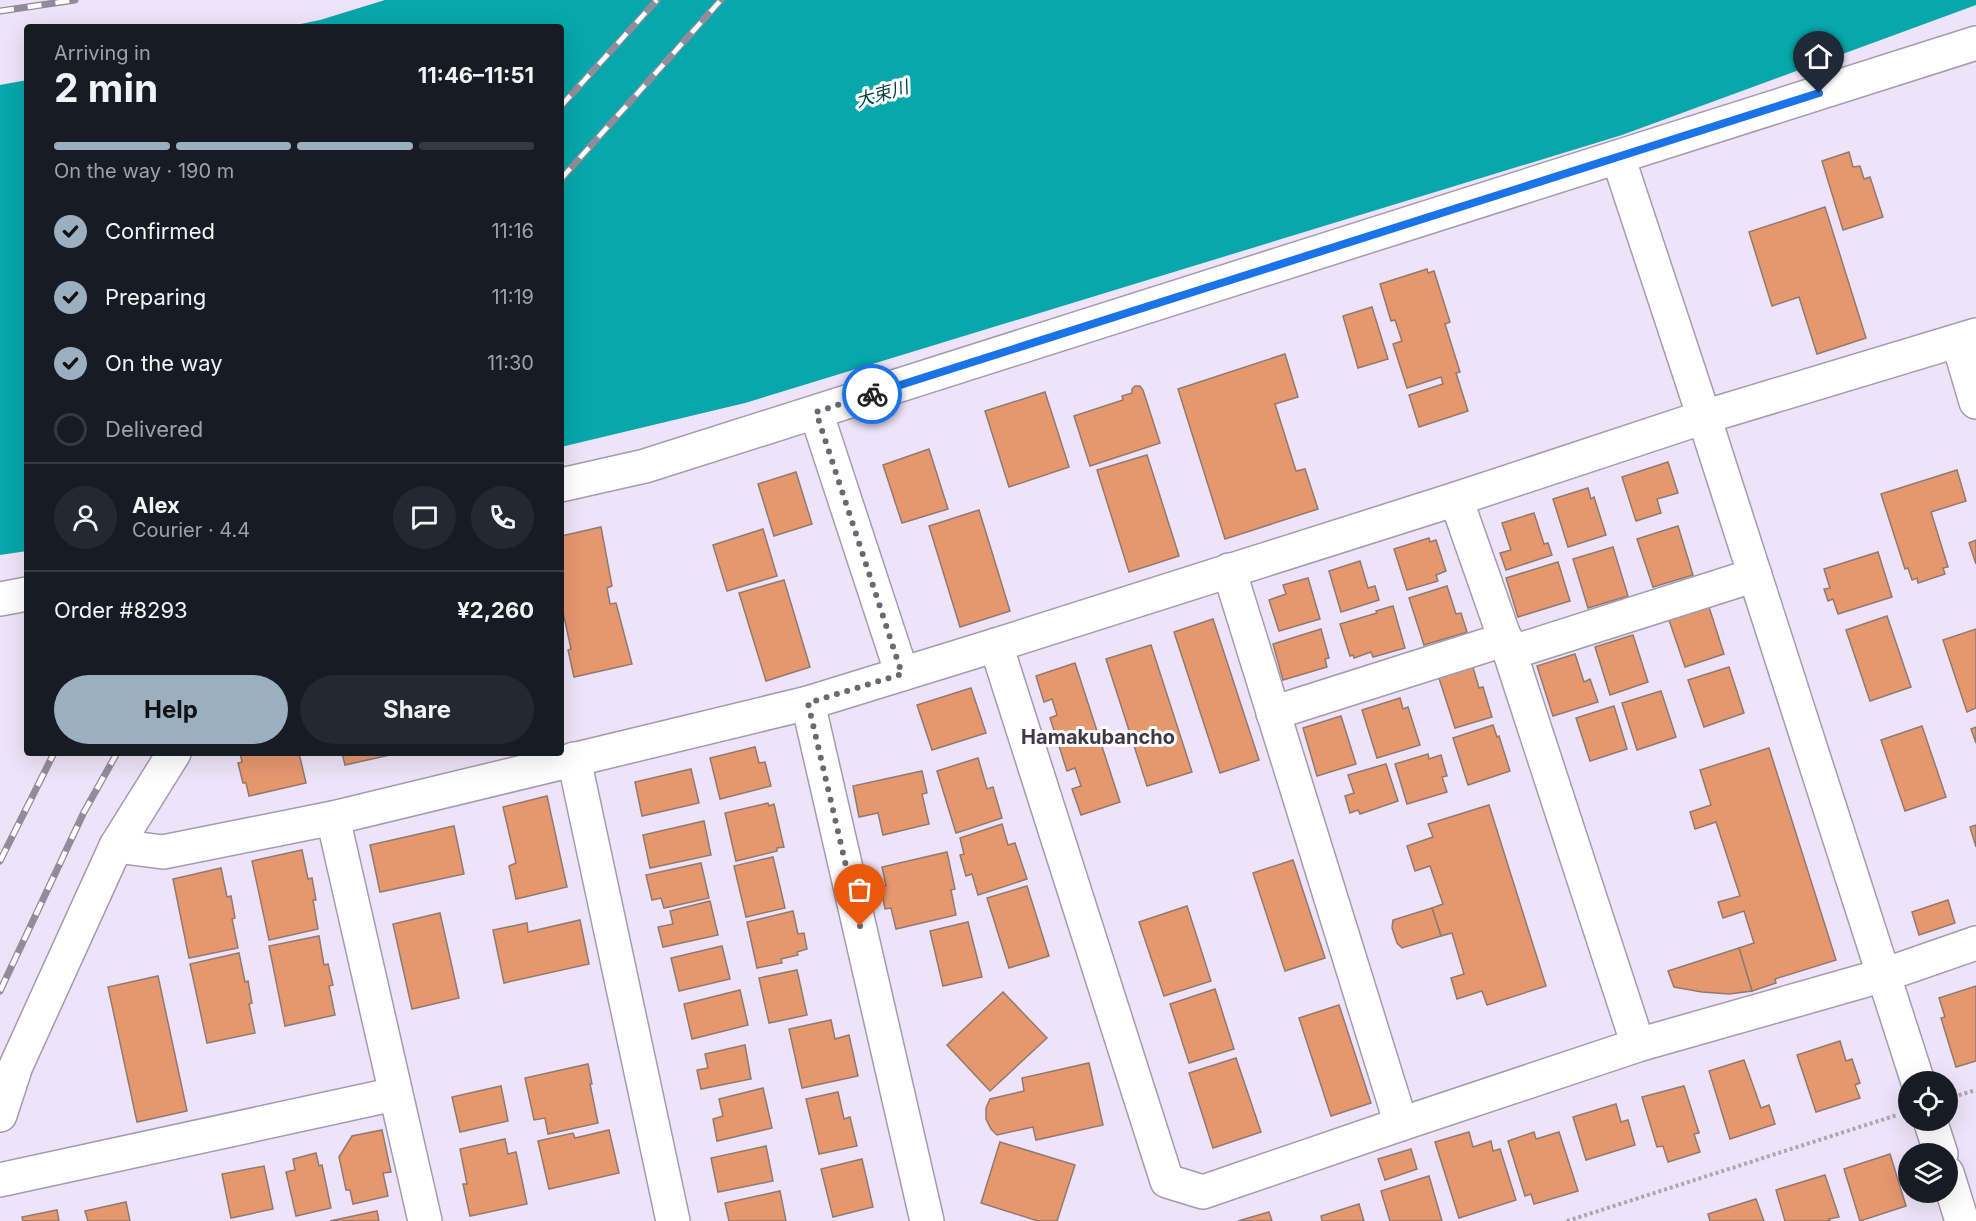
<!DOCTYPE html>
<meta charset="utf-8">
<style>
:root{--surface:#171b24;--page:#242831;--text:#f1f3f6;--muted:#9ea1a6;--line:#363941;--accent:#9ab0c0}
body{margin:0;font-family:Inter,"Noto Sans JP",sans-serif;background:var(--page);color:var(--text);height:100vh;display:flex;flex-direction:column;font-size:22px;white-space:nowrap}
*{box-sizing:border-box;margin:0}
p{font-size:20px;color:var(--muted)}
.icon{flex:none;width:33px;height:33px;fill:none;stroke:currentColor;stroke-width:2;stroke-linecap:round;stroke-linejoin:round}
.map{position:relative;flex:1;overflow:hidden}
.details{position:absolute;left:24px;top:24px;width:540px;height:732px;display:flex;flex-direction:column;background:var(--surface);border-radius:6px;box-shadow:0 6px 24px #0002}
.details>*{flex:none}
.tools{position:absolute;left:1898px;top:1071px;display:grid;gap:12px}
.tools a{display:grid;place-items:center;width:60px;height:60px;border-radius:50%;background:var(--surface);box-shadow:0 6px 24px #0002;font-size:30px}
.pin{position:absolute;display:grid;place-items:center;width:51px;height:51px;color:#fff;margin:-62px -26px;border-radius:50% 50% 50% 0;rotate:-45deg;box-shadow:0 0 6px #0007}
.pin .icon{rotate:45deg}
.courier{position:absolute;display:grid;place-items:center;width:60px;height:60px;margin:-30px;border:4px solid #1a73e8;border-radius:50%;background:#fff;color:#222;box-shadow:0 2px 8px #0007}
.headline em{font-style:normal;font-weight:700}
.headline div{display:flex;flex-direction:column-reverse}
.headline{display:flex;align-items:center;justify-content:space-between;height:102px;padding:0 30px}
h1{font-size:39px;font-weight:700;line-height:45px}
.bar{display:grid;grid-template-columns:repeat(4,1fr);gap:9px 6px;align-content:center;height:72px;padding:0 30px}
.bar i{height:8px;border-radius:4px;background:var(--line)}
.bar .active{background:var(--accent)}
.bar p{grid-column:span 4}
.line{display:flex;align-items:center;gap:15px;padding:0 30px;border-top:2px solid var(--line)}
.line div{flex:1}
.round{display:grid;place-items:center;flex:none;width:63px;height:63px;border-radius:32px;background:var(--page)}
ol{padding:0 30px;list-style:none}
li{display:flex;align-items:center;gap:18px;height:66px}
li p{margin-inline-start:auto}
li .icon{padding:6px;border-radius:50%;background:var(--accent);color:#111;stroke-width:4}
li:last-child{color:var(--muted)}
li i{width:33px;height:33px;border:3px solid var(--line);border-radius:50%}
.button{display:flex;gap:12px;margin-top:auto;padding:12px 30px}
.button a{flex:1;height:69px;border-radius:36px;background:var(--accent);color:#111;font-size:24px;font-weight:700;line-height:69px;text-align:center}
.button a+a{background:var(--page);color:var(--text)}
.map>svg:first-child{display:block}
.water{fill:#07a7ab}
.building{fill:#e7976e;stroke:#8f7a70;stroke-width:1.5}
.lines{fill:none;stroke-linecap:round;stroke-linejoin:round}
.minor-casing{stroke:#a59bae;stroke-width:36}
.tertiary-casing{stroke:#a59bae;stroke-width:36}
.path{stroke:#ada4b5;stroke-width:4;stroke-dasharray:3 3;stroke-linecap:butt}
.minor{stroke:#fff;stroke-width:33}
.tertiary{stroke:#fff;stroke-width:33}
.rail-casing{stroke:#928b9a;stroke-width:7}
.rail{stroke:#fff;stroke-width:4.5;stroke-dasharray:14;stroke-linecap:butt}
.done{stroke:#6d6773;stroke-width:6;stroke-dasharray:0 10.8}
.route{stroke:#1a73e8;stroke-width:8}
.labels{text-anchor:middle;stroke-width:6;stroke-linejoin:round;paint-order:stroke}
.water-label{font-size:18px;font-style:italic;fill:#003d3f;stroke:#fff}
.quarter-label{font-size:20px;font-weight:bold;fill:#3f3646;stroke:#fff}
</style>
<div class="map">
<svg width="1976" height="1221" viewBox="0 0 1976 1221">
<rect width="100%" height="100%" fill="#eee3f8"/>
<g class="water">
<polygon points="385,0 1976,0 1976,5 1622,135 745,403 561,447 561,27 286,27 320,20"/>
<polygon points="27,80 27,551 0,555 0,85"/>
</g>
<g class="building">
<polygon points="1849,152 1853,167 1860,166 1864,179 1870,177 1883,217 1843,230 1822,161"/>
<polygon points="1825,207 1866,338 1817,354 1799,297 1772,306 1749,232"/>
<polygon points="1427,269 1428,273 1434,271 1450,322 1445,324 1460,372 1456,373 1468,411 1419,427 1409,395 1443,384 1441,377 1407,388 1393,344 1402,341 1395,320 1391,321 1380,284"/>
<polygon points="1372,307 1388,359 1358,368 1343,316"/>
<polygon points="1285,354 1298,397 1275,404 1296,471 1305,469 1318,509 1225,539 1178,389"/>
<polygon points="1135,386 1140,386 1143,390 1160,443 1090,466 1074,416 1123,400 1122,396 1132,393 1132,389"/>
<polygon points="1045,392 1069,467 1009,487 985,411"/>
<polygon points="929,449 948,509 902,523 883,465"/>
<polygon points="1147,455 1179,556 1129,572 1097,470"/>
<polygon points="1668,462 1678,493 1657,499 1661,513 1636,521 1622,477"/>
<polygon points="1957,470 1966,501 1931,512 1948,567 1943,568 1945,574 1918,583 1917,578 1912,580 1908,568 1905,569 1881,494"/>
<polygon points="796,472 812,524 774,536 758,484"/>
<polygon points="1588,488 1591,499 1594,497 1606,535 1568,547 1553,499"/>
<polygon points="979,510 1010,611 960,627 929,526"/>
<polygon points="1534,513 1544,544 1548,543 1552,555 1506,570 1500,553 1511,550 1502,523"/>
<polygon points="1678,526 1693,575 1653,587 1637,539"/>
<polygon points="601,527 612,586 607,588 610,604 616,603 632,664 574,677 568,650 571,649 561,603 561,536"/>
<polygon points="763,529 777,576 727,591 713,545"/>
<polygon points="1429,538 1430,542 1436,540 1446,571 1436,575 1438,581 1407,590 1394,549"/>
<polygon points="1976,540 1976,564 1969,543"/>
<polygon points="1613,547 1628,596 1588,608 1573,559"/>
<polygon points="1878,552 1892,597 1838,614 1833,599 1828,601 1824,589 1830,588 1824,569"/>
<polygon points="1360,561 1368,588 1375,586 1379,600 1341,612 1329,571"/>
<polygon points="1558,562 1570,601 1518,617 1506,578"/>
<polygon points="1308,578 1320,619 1279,631 1269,600 1286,594 1283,585"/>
<polygon points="784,580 810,667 766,681 739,593"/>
<polygon points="1447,586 1456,614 1461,613 1467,632 1424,645 1409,598"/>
<polygon points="1393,606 1405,648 1373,657 1371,652 1354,658 1353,655 1350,656 1340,624 1377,613 1376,611"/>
<polygon points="1709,607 1724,654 1685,667 1669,620"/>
<polygon points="1887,616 1911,687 1870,701 1846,630"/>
<polygon points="1213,619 1259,760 1220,773 1174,632"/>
<polygon points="1321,629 1329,658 1325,659 1327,667 1283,680 1273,644"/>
<polygon points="1976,629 1976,708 1967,712 1943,640"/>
<polygon points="1633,635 1648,682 1610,695 1595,647"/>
<polygon points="1151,645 1192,772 1147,786 1106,659"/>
<polygon points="1575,654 1584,682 1590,679 1598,702 1553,716 1537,666"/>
<polygon points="1075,663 1120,802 1081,815 1072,789 1081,786 1075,768 1067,771 1050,718 1057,715 1052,699 1044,702 1036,676"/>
<polygon points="1472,664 1479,688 1483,687 1492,717 1455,728 1438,675"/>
<polygon points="1729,667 1744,713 1704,727 1688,680"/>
<polygon points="971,688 986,733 932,750 917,705"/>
<polygon points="1661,691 1676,737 1637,750 1622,703"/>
<polygon points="1400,698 1403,709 1408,707 1420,745 1377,758 1362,710"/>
<polygon points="1614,706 1627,749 1590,761 1576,718"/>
<polygon points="1341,716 1356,764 1317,776 1303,728"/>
<polygon points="1493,725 1497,737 1499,736 1510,771 1468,785 1453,738"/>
<polygon points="1922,726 1946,797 1905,811 1881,740"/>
<polygon points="1976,727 1976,743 1971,729"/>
<polygon points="755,747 759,763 765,762 771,786 720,799 710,758"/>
<polygon points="1769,748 1836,960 1775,979 1776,983 1752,991 1739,948 1754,943 1744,911 1723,918 1718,902 1740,896 1716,822 1695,829 1690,812 1711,805 1700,770"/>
<polygon points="240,753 299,753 306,783 249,796 246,783 243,783 238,763 242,762"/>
<polygon points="342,753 399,753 345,765"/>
<polygon points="1428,754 1429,759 1441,755 1447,776 1442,777 1447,792 1407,804 1395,764"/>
<polygon points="978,758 987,789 993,787 1002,818 956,833 937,771"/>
<polygon points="1386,764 1398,801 1360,814 1358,810 1350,813 1345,796 1354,793 1348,775"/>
<polygon points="691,769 699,803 642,816 635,782"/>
<polygon points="922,771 927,793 922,794 929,824 883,835 878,813 859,817 853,786"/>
<polygon points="547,796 567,887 516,899 509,866 516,863 503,807"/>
<polygon points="768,803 769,806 774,804 784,847 777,848 777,851 736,861 725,813"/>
<polygon points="1489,805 1546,986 1487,1005 1482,991 1457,999 1451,978 1464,974 1452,933 1441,936 1432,908 1443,904 1430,866 1415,871 1407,846 1433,837 1428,824"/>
<polygon points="704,821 711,855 650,868 643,835"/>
<polygon points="1002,824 1008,845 1015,843 1027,879 978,895 972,874 966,876 960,855 964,854 960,838"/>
<polygon points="1976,825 1976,847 1970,827"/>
<polygon points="454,826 464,874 380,892 370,845"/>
<polygon points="302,850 308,879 312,878 316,900 313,900 318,929 269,940 252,861"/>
<polygon points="947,852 955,889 951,890 956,915 896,929 891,908 885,909 881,887 886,886 882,867"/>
<polygon points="773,857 785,908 746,917 734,866"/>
<polygon points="1293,860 1325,958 1285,971 1253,873"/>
<polygon points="701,863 709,898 664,908 661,898 652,900 646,875"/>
<polygon points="221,868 227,897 231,896 235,918 232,919 238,948 189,958 173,879"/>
<polygon points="1027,886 1049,956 1009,968 987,898"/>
<polygon points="1948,900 1955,923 1919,935 1912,912"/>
<polygon points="710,901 718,935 663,947 658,927 673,924 670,911"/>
<polygon points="1187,906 1211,981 1164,996 1139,922"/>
<polygon points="1432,908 1441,936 1402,948 1397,943 1392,928 1393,920"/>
<polygon points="793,911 798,934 804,933 807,949 797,952 798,955 781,959 782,963 757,968 747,922"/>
<polygon points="440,913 459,998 412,1009 393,924"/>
<polygon points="580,920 589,964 504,983 493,930 527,923 528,932"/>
<polygon points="968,922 982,977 943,986 930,931"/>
<polygon points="319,936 324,965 328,964 333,985 329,986 335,1015 285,1026 269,946"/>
<polygon points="722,946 730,979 679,991 671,958"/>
<polygon points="1739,948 1752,991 1729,994 1702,992 1674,987 1668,971"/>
<polygon points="239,953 245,982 248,981 252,1003 249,1004 255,1033 207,1043 190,964"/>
<polygon points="797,970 807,1015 769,1023 759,978"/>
<polygon points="158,976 187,1111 137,1122 108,987"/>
<polygon points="1976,986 1976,1061 1956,1067 1941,1018 1945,1017 1939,998"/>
<polygon points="1215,989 1234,1049 1189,1063 1170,1004"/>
<polygon points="740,990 748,1025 692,1039 684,1004"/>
<polygon points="1003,992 1047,1038 990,1091 947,1045"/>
<polygon points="1339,1005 1371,1103 1331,1116 1299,1018"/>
<polygon points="831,1020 835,1039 849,1035 858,1076 802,1088 789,1029"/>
<polygon points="1840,1041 1846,1061 1852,1059 1860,1083 1855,1085 1860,1098 1816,1112 1797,1055"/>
<polygon points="745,1045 751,1079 701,1089 697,1070 708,1068 705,1054"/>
<polygon points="1236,1058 1261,1132 1213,1148 1189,1073"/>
<polygon points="1744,1060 1761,1108 1769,1105 1775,1124 1730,1139 1709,1071"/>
<polygon points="1089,1063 1103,1125 1036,1140 1033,1127 997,1135 991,1129 986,1119 986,1108 990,1099 1024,1091 1022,1078"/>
<polygon points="588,1064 592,1084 590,1084 598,1123 548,1134 545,1118 534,1120 525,1078"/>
<polygon points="501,1086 508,1121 460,1132 452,1097"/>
<polygon points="1684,1086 1699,1133 1694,1134 1700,1152 1668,1162 1663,1146 1657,1147 1642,1097"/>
<polygon points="763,1088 772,1128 717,1141 713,1119 723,1116 719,1099"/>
<polygon points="838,1092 844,1119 850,1117 857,1146 819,1154 806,1099"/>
<polygon points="1616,1104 1621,1122 1628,1120 1635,1145 1586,1160 1573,1117"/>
<polygon points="382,1130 391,1172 383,1173 388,1196 353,1204 350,1190 346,1190 339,1157 352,1136"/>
<polygon points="609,1130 619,1173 549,1189 538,1141 573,1133 575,1138"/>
<polygon points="1469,1132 1473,1147 1491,1141 1493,1151 1500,1149 1516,1200 1459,1218 1435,1142"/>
<polygon points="1534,1132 1536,1139 1559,1132 1578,1191 1534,1204 1531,1194 1525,1196 1508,1141"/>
<polygon points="505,1139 508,1154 516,1152 527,1204 470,1216 463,1184 467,1184 460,1149"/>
<polygon points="1000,1142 1075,1165 1057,1221 1038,1221 981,1203"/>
<polygon points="766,1146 773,1181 718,1192 711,1158"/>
<polygon points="1411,1149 1417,1169 1385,1180 1378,1159"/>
<polygon points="316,1153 319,1166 322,1165 331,1208 296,1216 286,1172 295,1170 293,1159"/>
<polygon points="1890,1154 1906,1206 1860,1221 1844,1169"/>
<polygon points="862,1159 873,1207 833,1217 821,1169"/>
<polygon points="264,1166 273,1209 231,1218 222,1174"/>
<polygon points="1825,1175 1839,1217 1829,1219 1830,1221 1785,1221 1776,1190"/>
<polygon points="1429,1176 1442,1221 1390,1221 1381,1191"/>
<polygon points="780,1191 786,1221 729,1221 725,1203"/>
<polygon points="1756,1199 1764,1221 1710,1221 1708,1214"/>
<polygon points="126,1202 130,1221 88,1221 85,1211"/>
<polygon points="1359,1204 1364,1221 1322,1221 1321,1216"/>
<polygon points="57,1210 59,1221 23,1221 22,1217"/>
<polygon points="377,1211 379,1221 330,1221"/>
<polygon points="1269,1212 1272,1221 1238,1221"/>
</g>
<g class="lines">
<defs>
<g id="minor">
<polyline points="1958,341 1976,402"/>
<polyline points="816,412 902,674"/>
<polyline points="1456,499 1510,653 1638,1045"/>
<polyline points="1229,570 1401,1124"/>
<polyline points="996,645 1167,1181 1203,1192 1401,1124 1638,1045 1884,975 1976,943"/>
<polyline points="1510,653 1755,575"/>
<polyline points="808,703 927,1221"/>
<polyline points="1273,713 1506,639"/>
<polyline points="574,759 673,1221"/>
<polyline points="333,818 425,1221"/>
<polyline points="0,1180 395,1094"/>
</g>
<g id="tertiary">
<polyline points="1618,157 1704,417 1918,1082"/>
<polyline points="561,485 645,466 1976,43"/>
<polyline points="0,599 27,594"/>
<polyline points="116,846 163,852 333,818 808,703 996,645 1456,499 1704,417 1976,335"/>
<polyline points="0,1115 16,1066 116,846 174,753"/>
<polyline points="1930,1120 1941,1154"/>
<polyline points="1947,1173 1962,1221"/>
</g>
</defs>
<use href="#minor" class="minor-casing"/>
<use href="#tertiary" class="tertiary-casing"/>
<g class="path">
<polyline points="1953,1097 1976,1090"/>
<polyline points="1567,1221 1897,1115"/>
</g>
<use href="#minor" class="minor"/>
<use href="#tertiary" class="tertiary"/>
<defs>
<g id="rail">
<polyline points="0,11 75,0"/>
<polyline points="561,106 657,0"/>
<polyline points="561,179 721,0"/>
<polyline points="0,861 54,753"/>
<polyline points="0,991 84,812 117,753"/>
</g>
</defs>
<use href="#rail" class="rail-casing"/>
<use href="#rail" class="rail"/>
</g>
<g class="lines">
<polyline class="done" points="860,926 808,703 902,674 816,412 872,394"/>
<polyline class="route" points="872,394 1819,93"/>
</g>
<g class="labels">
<g class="water-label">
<text transform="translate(882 94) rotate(-16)" y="6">大束川</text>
</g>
<g class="quarter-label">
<text x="1098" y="744">Hamakubancho</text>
</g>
</g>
</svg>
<div class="tools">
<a><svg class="icon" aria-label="locate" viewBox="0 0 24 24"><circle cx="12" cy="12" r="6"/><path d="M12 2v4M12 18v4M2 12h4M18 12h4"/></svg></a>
<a><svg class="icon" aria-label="layers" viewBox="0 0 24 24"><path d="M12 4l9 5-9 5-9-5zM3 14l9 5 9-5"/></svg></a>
</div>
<div class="pin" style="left:860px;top:926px;background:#ea580c"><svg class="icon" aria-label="bag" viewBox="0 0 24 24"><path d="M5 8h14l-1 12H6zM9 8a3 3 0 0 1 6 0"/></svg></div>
<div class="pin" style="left:1819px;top:93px;background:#1f2937"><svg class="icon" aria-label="home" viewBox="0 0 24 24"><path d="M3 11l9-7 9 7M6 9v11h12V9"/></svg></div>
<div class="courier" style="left:872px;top:394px"><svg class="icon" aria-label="bike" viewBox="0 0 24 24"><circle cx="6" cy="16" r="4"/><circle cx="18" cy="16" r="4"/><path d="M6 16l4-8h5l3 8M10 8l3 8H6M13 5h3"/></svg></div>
<section class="details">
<div class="headline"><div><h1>2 min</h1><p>Arriving in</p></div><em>11:46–11:51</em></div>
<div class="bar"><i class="active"></i><i class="active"></i><i class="active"></i><i></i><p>On the way · 190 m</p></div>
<ol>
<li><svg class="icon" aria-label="check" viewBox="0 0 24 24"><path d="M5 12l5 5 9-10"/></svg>Confirmed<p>11:16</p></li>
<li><svg class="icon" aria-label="check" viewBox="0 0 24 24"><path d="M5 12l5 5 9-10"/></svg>Preparing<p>11:19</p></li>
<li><svg class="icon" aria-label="check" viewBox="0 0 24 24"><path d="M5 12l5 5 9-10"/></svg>On the way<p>11:30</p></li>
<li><i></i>Delivered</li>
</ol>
<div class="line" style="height:108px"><a class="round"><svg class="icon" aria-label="person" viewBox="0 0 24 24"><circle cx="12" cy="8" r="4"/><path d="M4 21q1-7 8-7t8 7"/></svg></a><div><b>Alex</b><p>Courier · 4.4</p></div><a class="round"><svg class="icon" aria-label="chat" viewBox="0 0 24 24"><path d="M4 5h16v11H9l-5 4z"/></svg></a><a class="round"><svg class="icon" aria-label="phone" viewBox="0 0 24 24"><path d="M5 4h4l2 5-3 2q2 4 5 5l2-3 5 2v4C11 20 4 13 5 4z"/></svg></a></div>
<div class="line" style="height:78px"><div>Order #8293</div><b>¥2,260</b></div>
<div class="button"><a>Help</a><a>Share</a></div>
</section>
</div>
